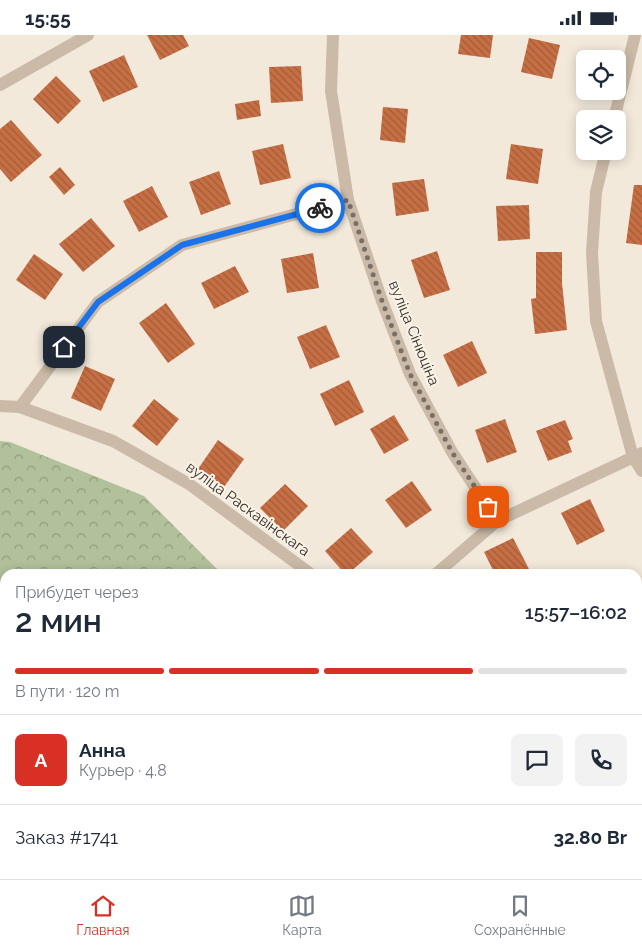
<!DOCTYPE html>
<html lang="ru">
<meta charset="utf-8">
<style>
:root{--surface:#fff;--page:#f2f2f3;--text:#1f2937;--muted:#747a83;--line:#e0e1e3;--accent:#d93025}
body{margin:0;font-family:Raleway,sans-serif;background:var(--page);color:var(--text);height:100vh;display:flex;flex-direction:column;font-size:19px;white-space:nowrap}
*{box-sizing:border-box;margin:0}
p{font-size:16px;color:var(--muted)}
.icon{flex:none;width:28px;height:28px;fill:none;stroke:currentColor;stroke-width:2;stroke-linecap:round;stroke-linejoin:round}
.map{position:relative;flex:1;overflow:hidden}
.drawer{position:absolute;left:0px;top:534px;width:642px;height:311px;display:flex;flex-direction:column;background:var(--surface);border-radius:15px 15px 0 0;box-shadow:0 2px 12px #0003}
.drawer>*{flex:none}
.buttons{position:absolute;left:576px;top:15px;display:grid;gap:10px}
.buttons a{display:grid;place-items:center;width:50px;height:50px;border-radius:8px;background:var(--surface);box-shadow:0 2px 12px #0003;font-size:25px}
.pin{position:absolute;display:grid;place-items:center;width:42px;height:42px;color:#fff;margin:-21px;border-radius:10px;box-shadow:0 2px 8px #0006}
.courier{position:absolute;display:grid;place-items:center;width:50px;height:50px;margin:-25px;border:4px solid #1a73e8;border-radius:50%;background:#fff;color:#222;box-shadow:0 1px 6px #0007}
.headline em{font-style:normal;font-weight:600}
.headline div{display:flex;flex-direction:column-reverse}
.headline{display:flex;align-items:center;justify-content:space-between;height:85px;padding:0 15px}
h1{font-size:32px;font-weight:600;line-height:38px}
.bar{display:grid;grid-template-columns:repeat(4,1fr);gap:8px 5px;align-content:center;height:60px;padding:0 15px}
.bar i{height:6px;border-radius:4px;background:var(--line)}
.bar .selected{background:var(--accent)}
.bar p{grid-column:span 4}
.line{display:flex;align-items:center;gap:12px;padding:0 15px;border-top:1px solid var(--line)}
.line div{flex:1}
.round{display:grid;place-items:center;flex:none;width:52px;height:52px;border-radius:8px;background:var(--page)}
.status{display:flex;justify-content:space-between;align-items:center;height:35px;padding:0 25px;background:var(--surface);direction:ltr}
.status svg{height:14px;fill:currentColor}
.tabs{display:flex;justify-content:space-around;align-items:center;height:70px;border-top:1px solid var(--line);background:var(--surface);font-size:14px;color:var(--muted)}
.tabs a{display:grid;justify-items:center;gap:2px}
.tabs .selected{color:var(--accent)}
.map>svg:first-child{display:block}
.forest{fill:url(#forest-crowns)}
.building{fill:url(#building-back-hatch)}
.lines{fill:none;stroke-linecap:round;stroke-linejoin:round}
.street{stroke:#cabaa7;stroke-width:12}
.done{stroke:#786f66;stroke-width:5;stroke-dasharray:0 9}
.route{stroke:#1a73e8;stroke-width:6}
.labels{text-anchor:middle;stroke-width:4;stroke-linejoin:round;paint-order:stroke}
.street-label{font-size:15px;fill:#362d27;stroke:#f9f3e7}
</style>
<div class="status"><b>15:55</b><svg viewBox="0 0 49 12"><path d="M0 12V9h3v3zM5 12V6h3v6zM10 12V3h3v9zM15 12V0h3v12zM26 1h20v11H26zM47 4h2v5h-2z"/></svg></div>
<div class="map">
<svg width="642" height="844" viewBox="0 0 642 844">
<defs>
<pattern id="forest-crowns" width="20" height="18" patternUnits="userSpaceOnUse" patternTransform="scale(1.25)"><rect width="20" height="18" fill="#b1c19b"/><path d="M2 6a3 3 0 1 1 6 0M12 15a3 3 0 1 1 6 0" fill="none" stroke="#919d7e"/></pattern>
<pattern id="building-back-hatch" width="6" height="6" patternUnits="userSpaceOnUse" patternTransform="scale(1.25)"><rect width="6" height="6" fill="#c76f44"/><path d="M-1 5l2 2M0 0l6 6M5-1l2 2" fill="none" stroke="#a25c39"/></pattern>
</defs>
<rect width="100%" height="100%" fill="#f2e9db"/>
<polygon class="forest" points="0,406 10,407 144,461 222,539 5,539 5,840 638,840 638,818 642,821 642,844 0,844"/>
<g class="building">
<polygon points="147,0 183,0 189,11 160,25"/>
<polygon points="461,0 493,0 490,23 458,19"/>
<polygon points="529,3 560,10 552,44 521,37"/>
<polygon points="124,20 138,52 103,67 89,36"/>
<polygon points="301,31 303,66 271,68 269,32"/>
<polygon points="56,41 81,66 58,89 33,64"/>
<polygon points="259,65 261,81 237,85 235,69"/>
<polygon points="383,72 408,74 405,108 380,105"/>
<polygon points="11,85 42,120 11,147 0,134 0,94"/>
<polygon points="283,109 291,143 260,150 252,116"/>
<polygon points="511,109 543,114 538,149 506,144"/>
<polygon points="60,132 75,150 64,160 49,142"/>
<polygon points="219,136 231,169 201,180 189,147"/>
<polygon points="424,144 429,176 396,181 392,148"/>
<polygon points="634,150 642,150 642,210 626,208"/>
<polygon points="152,151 168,182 139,197 123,166"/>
<polygon points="529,170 530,204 498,206 496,171"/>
<polygon points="91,183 115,211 83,237 59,209"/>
<polygon points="437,216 450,255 424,263 411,225"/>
<polygon points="536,217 562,217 562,248 567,295 535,299 531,264 536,263"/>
<polygon points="313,218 319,253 287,258 281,224"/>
<polygon points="34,219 63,239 45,265 16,245"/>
<polygon points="235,231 249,257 214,274 201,248"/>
<polygon points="166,268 195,309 168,328 139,288"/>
<polygon points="326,290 340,322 310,334 297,302"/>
<polygon points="472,306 487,338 458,352 443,320"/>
<polygon points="85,331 115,344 101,376 71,363"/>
<polygon points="349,345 364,377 335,391 320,359"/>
<polygon points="154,364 179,384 157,411 132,391"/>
<polygon points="394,380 409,405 384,419 370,394"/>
<polygon points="505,384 517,417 487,428 475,395"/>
<polygon points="565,385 573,404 568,406 572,417 548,426 536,396"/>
<polygon points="218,405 244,424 224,452 198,434"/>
<polygon points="412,446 432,475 406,493 385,465"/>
<polygon points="285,449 308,471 283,496 260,473"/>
<polygon points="590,464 605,496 577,510 561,478"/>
<polygon points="351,493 373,517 348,539 345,539 325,516"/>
<polygon points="513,503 529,534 519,539 495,539 484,517"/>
</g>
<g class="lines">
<g class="street">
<polyline points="333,0 331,56 348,165 382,266 410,339 452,417 497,486"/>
<polyline points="0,50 88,0"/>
<polyline points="614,84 635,0"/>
<polyline points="606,116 596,157 592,218 596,286 633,422 642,436"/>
<polyline points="0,371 20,372 113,406 189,449 311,539"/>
<polyline points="20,372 98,267 182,210 348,165"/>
<polyline points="436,539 497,486 642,418"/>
<polyline points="638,780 642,783"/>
</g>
</g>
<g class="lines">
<polyline class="done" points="320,173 348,165 382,266 410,339 452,417 488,472"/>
<polyline class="route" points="64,312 98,267 182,210 320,173"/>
</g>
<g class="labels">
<g class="street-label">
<text transform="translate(414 298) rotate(68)" y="5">вуліца Сінюціна</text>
<text transform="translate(248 474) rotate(36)" y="5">вуліца Раскавінскага</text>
</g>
</g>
</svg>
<div class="buttons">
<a><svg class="icon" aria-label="locate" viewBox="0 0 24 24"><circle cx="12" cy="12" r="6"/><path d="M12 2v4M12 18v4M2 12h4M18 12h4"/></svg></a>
<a><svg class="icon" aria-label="layers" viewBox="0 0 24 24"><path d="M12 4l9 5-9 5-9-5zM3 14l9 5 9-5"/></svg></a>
</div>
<div class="pin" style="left:488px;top:472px;background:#ea580c"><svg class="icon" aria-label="bag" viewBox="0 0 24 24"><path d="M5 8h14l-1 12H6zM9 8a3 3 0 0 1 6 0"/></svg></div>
<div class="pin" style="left:64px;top:312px;background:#1f2937"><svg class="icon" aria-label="home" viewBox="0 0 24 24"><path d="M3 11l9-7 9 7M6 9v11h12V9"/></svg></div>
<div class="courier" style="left:320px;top:173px"><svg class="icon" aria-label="bike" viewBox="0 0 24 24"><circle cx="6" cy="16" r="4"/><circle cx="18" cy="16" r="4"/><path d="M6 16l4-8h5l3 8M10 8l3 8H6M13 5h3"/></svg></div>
<section class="drawer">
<div class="headline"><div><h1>2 мин</h1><p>Прибудет через</p></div><em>15:57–16:02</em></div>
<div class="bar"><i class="selected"></i><i class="selected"></i><i class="selected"></i><i></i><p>В пути · 120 m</p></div>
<div class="line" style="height:90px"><b class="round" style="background:var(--accent);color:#fff">А</b><div><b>Анна</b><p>Курьер · 4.8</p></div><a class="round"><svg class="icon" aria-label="chat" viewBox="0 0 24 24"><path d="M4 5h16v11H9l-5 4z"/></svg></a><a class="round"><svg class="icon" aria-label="phone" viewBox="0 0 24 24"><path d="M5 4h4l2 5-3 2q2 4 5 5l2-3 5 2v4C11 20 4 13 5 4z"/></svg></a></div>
<div class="line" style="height:65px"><div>Заказ #1741</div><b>32.80 Br</b></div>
</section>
</div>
<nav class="tabs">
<a class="selected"><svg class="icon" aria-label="home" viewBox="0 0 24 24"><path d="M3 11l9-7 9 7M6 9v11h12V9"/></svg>Главная</a>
<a><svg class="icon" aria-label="map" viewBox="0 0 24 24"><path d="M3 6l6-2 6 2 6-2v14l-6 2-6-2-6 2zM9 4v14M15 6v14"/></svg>Карта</a>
<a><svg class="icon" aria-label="saved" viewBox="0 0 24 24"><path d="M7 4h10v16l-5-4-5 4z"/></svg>Сохранённые</a>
</nav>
